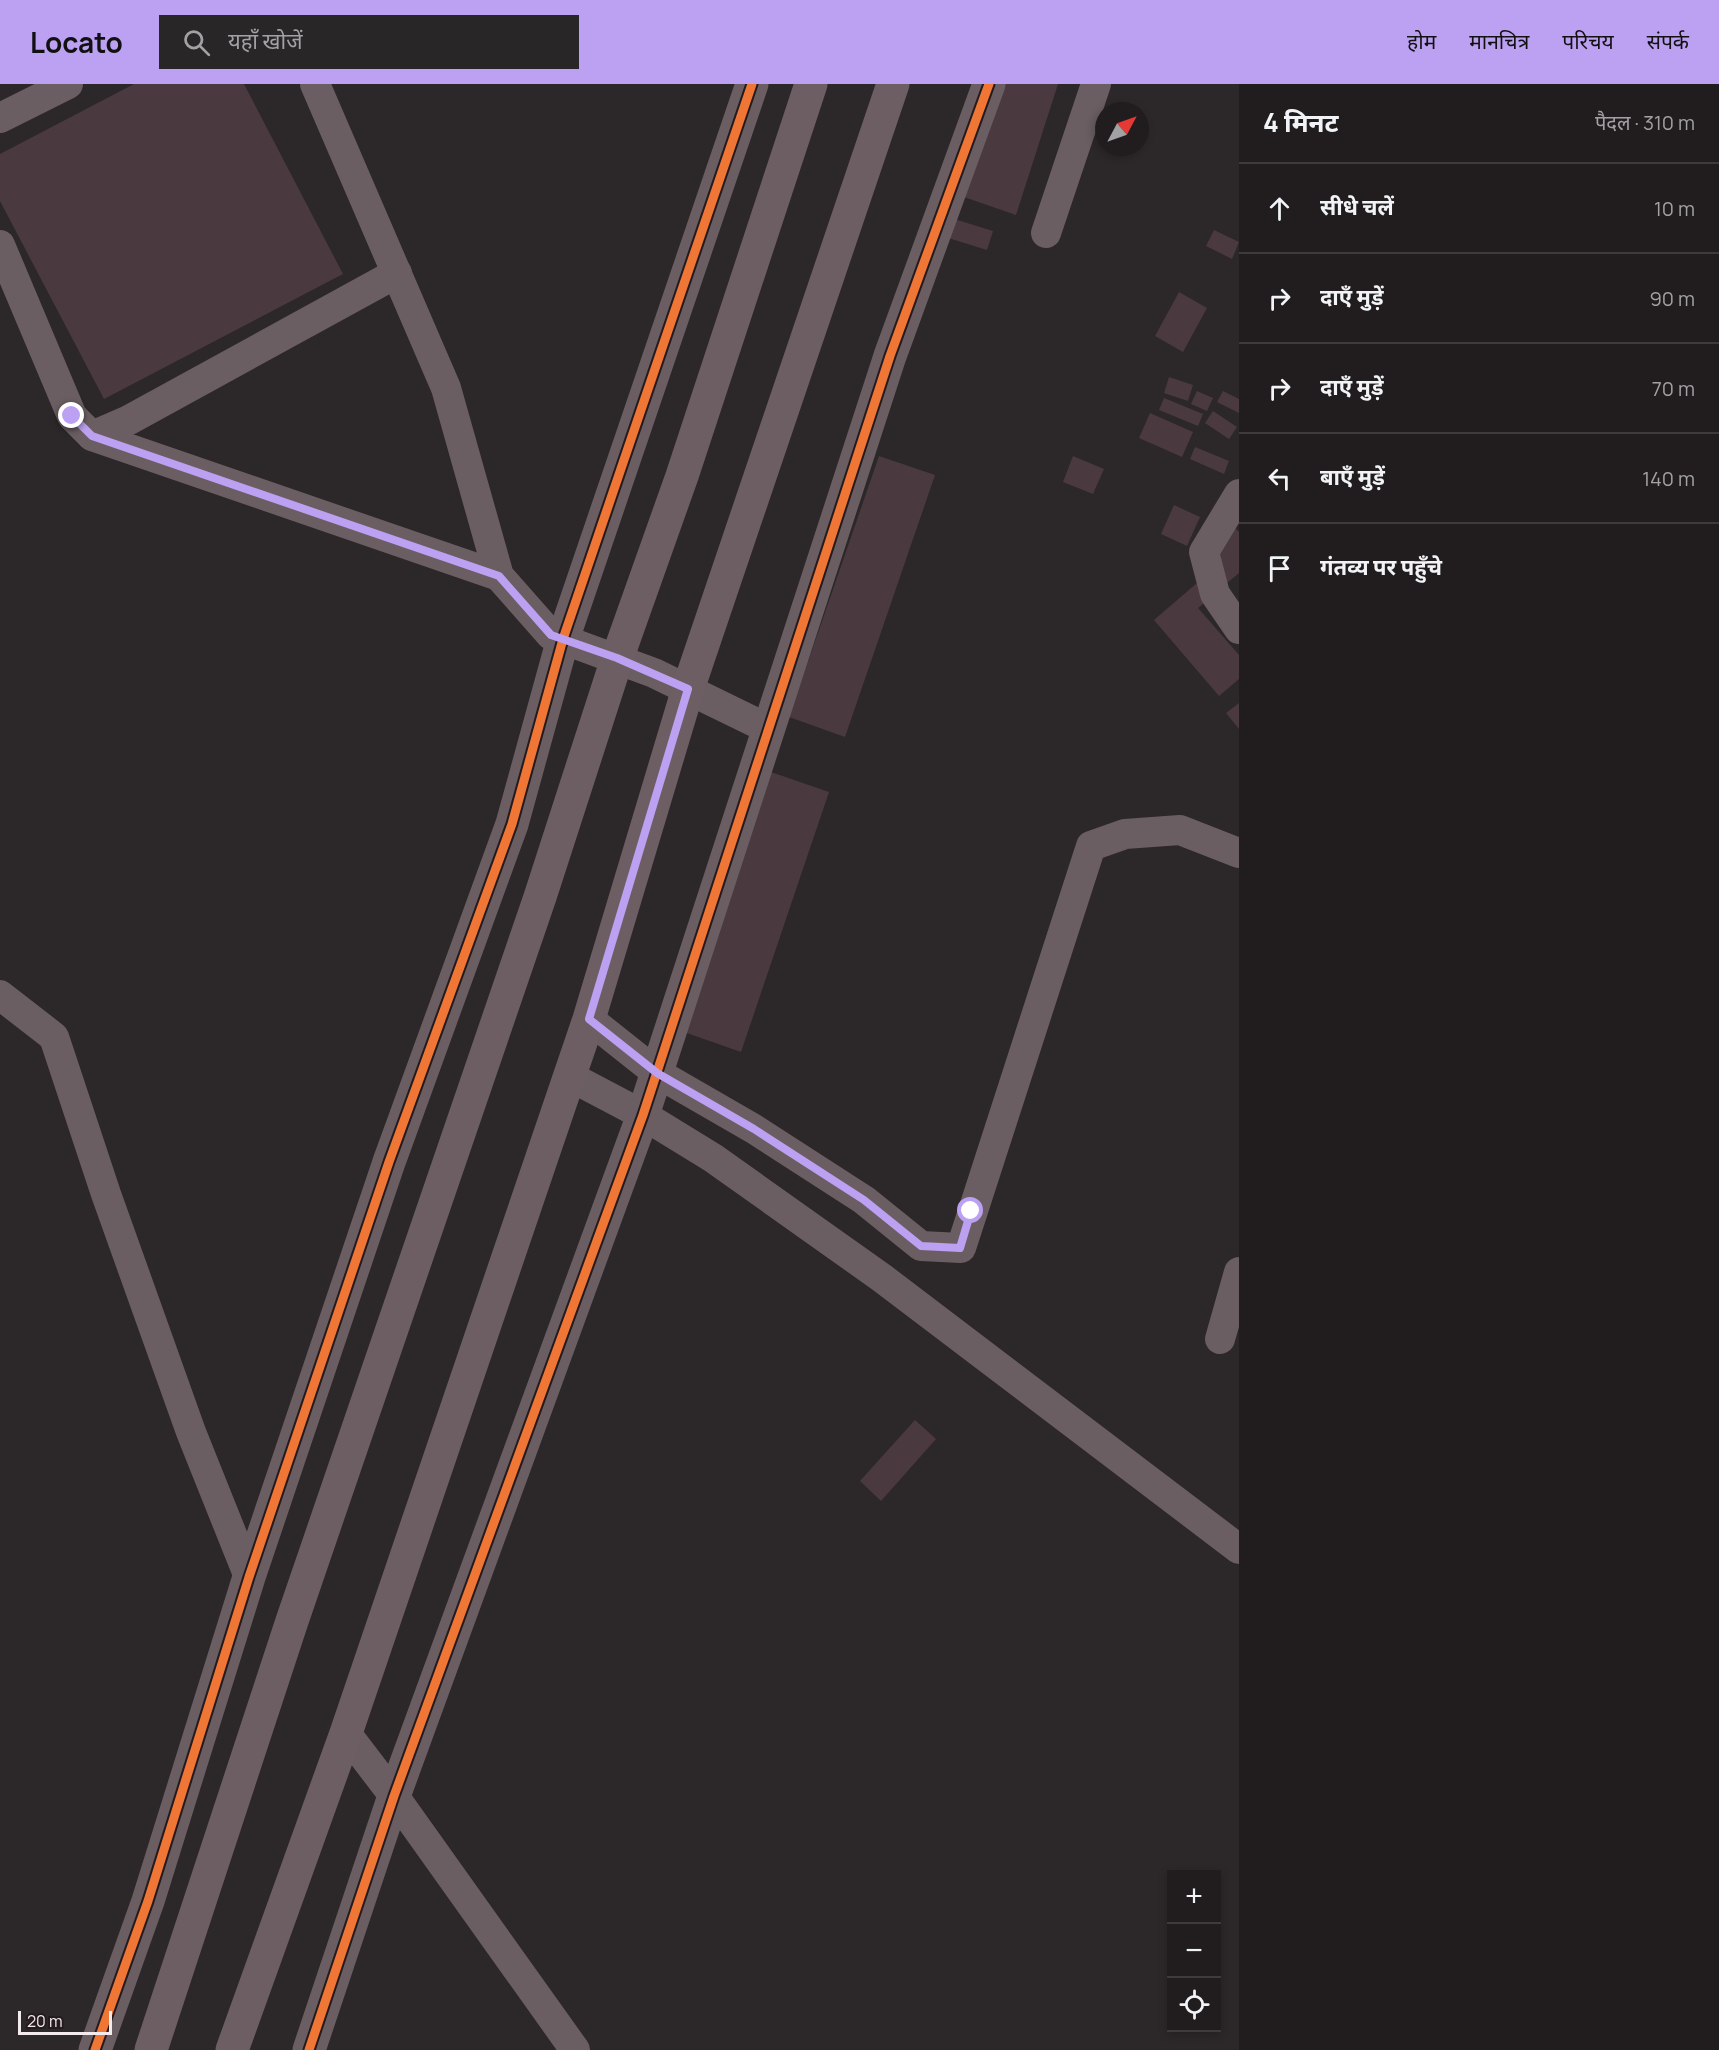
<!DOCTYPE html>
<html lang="hi">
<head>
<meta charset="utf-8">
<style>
  :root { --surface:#211d1f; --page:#292628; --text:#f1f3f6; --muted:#a2a2a4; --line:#3e3b3d; --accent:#bca0f2 }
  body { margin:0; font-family:Manrope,"Noto Sans Devanagari",sans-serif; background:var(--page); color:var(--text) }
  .controls { position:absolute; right:18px; bottom:18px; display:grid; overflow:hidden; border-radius:0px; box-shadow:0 3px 9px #0003 }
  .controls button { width:54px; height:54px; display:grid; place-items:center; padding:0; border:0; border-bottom:2px solid var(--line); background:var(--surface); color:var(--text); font:30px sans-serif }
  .compass { position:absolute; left:1095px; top:18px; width:54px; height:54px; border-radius:50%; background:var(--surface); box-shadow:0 3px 9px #0003; rotate:49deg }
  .scale { position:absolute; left:18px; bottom:15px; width:94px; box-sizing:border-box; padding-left:6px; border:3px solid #f2eaec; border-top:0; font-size:16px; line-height:21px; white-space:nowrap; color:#f2eaec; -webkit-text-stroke:4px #251b1e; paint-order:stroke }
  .stop { position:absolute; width:18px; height:18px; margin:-14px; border:4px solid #bca0f2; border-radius:50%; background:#fff }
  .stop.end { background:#bca0f2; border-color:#fff; box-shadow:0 2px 6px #0008 }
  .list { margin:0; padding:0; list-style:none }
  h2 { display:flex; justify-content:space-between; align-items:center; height:78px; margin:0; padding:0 24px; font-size:26px }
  h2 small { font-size:20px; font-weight:400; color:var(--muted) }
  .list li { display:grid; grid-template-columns:39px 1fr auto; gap:18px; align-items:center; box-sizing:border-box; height:90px; padding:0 24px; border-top:2px solid var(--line) }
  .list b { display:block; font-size:22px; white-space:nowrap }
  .list em { font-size:20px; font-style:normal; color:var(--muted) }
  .icon { flex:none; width:33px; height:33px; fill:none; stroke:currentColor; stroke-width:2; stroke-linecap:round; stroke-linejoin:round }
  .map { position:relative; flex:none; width:1239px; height:1966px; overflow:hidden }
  header { display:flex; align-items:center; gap:36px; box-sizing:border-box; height:84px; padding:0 30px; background:var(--accent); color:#111 }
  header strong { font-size:28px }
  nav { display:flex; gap:33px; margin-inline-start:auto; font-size:21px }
  .search { width:420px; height:54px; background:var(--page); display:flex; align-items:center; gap:15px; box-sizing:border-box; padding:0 21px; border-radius:0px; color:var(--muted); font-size:22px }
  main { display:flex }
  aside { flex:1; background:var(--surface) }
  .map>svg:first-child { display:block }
  .building { fill:#4a3a40 }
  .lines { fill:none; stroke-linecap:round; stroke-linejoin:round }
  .minor { stroke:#6a5e62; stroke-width:30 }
  .tertiary { stroke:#6a5e62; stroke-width:33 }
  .primary { stroke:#6c5e63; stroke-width:33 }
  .cycleway-casing { stroke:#251b1e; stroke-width:13 }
  .cycleway { stroke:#f07635; stroke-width:9 }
  .route { stroke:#bca0f2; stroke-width:8 }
</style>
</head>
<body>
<header>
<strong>Locato</strong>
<div class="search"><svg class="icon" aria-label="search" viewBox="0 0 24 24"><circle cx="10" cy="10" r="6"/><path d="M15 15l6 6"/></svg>यहाँ खोजें</div>
<nav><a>होम</a><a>मानचित्र</a><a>परिचय</a><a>संपर्क</a></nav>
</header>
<main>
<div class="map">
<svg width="1239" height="1966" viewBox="0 0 1239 1966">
  <rect width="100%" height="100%" fill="#2c2729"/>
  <g class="building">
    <path d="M134,0H244L343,190L104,315L0,117V70Z"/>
    <path d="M998,0H1058L1016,131L961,112Z"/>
    <path d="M951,134L993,147L987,166L945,153Z"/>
    <path d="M1214,146L1239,158L1232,175L1206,162Z"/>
    <path d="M1179,208L1207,224L1183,268L1155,252Z"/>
    <path d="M1169,293L1193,301L1188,317L1164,309Z"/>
    <path d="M1197,307L1213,314L1207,327L1191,320Z"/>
    <path d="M1223,307L1239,315V329L1217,318Z"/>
    <path d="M1164,314L1203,330L1198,342L1159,326Z"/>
    <path d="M1213,327L1237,343L1229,355L1205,339Z"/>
    <path d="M1150,329L1193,348L1182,373L1139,354Z"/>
    <path d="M1195,363L1229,377L1224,390L1190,375Z"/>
    <path d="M879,372L935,391L845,653L789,633Z"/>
    <path d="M1073,372L1104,385L1093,410L1063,398Z"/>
    <path d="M1174,421L1200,433L1187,462L1161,450Z"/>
    <path d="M1235,444L1239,448V489L1227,499L1210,480Z"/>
    <path d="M1197,499L1210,514L1198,524L1239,571V595L1219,612L1154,536Z"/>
    <path d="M1239,619V645L1226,629Z"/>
    <path d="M771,688L829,708L741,968L684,948Z"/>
    <path d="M915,1336L936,1355L881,1417L860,1397Z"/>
  </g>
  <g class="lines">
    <g class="minor">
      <path d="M315,0L446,304L499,492L551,551L654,589L769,645"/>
      <path d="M0,34L68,0"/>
      <path d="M1046,149L1096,0"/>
      <path d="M0,161L72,332L92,352L129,336L397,189"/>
      <path d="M92,352L499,492"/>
      <path d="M1239,410L1204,468L1215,510L1239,545"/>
      <path d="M0,911L54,953L106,1110L191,1348L249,1493"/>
      <path d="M589,935L657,989L754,1045L864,1116L921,1162L961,1164L1091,762L1125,750L1180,746L1239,769"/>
      <path d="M569,992L643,1031L713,1074L882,1194L1239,1465"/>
      <path d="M1220,1255L1239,1188"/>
      <path d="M346,1649L394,1712L575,1966"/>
    </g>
    <g class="tertiary">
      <path d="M95,1966L148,1817L249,1493L389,1078L512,740L563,555L752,0"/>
      <path d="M309,1966L394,1712L643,1031L890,272L989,0"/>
    </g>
    <g class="primary">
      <path d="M151,1966L292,1537L540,813L617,575L682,392L811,0"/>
      <path d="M232,1966L346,1649L589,935L688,605L893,0"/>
    </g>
    <g class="cycleway-casing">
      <g id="cycleway">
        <path d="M95,1966L148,1817L249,1493L389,1078L512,740L563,555L752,0"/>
        <path d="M309,1966L394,1712L643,1031L890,272L989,0"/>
      </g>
    </g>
    <use href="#cycleway" class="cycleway"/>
  </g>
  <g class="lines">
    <path class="route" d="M72,332L92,352L499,492L551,551L617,574L688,605L589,935L657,989L754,1045L864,1116L921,1162L960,1164L971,1127"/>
  </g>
</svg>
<div class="controls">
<button>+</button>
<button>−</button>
<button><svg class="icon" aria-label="locate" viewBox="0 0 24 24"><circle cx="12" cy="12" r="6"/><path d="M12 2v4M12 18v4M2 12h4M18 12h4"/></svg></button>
</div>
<svg class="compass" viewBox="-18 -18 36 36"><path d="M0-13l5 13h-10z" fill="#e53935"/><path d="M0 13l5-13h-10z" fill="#a2a2a4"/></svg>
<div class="scale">20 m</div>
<div class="stop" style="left:971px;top:1127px"></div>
<div class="stop end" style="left:72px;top:332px"></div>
</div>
<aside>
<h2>4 मिनट<small>पैदल · 310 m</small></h2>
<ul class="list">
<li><svg class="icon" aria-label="ahead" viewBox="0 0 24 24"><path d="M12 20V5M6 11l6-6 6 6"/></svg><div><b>सीधे चलें</b></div><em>10 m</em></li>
<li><svg class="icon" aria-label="right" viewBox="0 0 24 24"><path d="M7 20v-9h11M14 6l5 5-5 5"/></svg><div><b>दाएँ मुड़ें</b></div><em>90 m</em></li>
<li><svg class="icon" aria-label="right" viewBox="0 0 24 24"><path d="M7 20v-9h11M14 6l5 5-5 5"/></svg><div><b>दाएँ मुड़ें</b></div><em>70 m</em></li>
<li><svg class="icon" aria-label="left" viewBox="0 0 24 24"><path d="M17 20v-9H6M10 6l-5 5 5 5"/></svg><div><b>बाएँ मुड़ें</b></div><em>140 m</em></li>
<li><svg class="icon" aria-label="arrive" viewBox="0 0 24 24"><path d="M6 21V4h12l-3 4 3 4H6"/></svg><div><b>गंतव्य पर पहुँचे</b></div></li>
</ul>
</aside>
</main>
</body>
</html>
